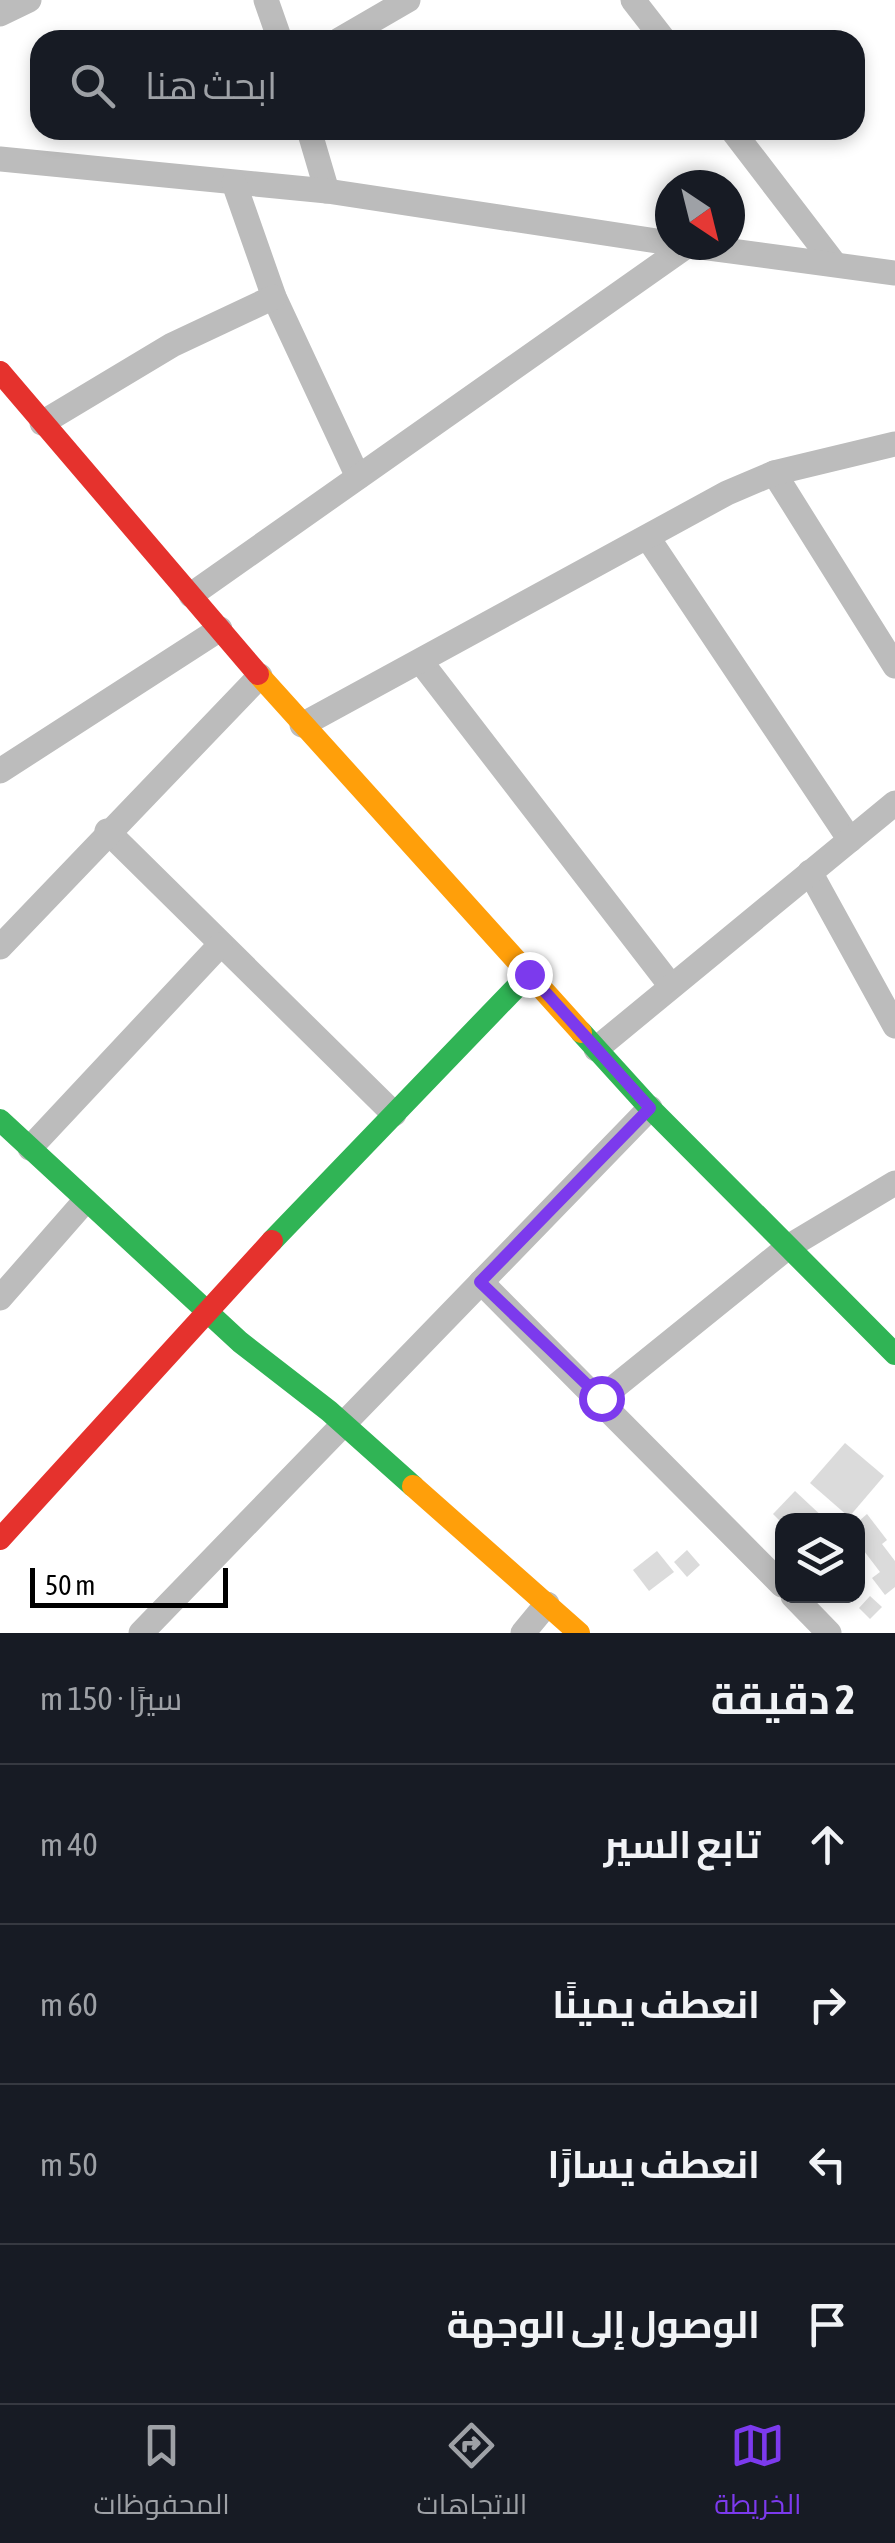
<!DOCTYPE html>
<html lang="ar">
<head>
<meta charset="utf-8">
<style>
  :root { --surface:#171b24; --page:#242831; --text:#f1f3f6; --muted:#9ea1a6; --line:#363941; --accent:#7c3aed }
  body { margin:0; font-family:"Asap Condensed",Cairo,sans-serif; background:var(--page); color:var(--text); direction:rtl }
  .controls { position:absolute; right:30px; bottom:30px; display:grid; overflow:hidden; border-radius:20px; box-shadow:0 5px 15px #0003 }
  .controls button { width:90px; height:90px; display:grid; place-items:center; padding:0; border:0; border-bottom:2px solid var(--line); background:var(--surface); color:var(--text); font:50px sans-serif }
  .compass { position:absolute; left:655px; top:170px; width:90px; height:90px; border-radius:50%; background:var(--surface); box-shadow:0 5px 15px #0003; rotate:145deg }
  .scale { position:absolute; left:30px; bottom:25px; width:198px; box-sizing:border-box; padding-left:10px; border:5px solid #000; border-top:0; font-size:28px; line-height:35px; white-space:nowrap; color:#000; -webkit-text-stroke:8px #fff; paint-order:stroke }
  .stop { position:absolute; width:30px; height:30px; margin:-22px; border:8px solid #7c3aed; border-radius:50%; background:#fff }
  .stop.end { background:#7c3aed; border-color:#fff; box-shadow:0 2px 10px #0008 }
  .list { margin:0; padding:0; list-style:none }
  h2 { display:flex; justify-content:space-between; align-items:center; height:130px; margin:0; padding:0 40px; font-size:42px }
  h2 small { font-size:32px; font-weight:400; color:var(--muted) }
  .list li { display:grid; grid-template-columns:65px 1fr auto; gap:30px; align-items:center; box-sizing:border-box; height:160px; padding:0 40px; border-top:2px solid var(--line) }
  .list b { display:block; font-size:38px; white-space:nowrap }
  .list em { font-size:32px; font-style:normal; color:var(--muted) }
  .icon { flex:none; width:55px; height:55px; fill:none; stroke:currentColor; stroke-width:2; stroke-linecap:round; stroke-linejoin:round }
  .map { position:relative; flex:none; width:895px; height:1633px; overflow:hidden; direction:ltr }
  .search { position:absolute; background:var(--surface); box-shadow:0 5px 15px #0003; left:30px; right:30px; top:30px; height:110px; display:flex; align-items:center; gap:25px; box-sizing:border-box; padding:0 35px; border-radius:30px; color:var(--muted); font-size:38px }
  .sheet { height:770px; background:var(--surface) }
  nav { display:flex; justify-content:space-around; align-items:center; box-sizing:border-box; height:140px; border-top:2px solid var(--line); background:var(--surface); font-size:28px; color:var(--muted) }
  nav a { display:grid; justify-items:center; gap:5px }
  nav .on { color:var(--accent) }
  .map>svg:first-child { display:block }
  .building { fill:#dbdbdb }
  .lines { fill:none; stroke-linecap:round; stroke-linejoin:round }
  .street { stroke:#bcbcbc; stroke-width:25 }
  .fast { stroke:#30b455; stroke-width:22 }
  .slow { stroke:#ff9f0a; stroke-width:22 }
  .jam { stroke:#e5322d; stroke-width:22 }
  .route { stroke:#7c3aed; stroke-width:12 }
</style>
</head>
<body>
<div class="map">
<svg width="895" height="1633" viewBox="0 0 895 1633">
  <rect width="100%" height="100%" fill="#fff"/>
  <g class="building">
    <path d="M845,1443L884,1476L849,1517L810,1483Z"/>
    <path d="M795,1491L826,1520L782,1523L773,1514Z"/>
    <path d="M867,1514L887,1540L882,1544L895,1561V1587L885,1595L872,1578L880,1572L858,1543V1522Z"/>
    <path d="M687,1550L700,1565L687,1577L674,1562Z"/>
    <path d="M657,1551L674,1572L649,1591L633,1570Z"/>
    <path d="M870,1596L882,1607L870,1619L859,1608Z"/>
  </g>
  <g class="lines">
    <g class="street">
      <path d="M266,0L280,40"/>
      <path d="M633,0L664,40"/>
      <path d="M0,14L29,0"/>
      <path d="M339,40L408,0"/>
      <path d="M309,130L327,191"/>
      <path d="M732,130L834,263"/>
      <path d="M0,159L327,191L670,243"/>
      <path d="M234,183L274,297L358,477"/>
      <path d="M686,245L895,273"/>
      <path d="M42,423L172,345L274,297"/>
      <path d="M774,473L895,666"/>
      <path d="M648,538L850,840"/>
      <path d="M191,595L688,245"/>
      <path d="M421,662L671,986"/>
      <path d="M302,725L727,493L774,473L895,444"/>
      <path d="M0,771L220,629"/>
      <path d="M107,831L394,1114"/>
      <path d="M810,872L895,1026"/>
      <path d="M0,947L260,676"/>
      <path d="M596,1049L895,803"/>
      <path d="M30,1148L220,945"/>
      <path d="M481,1282L782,1585"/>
      <path d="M0,1298L85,1201"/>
      <path d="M601,1398L788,1247L895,1183"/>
      <path d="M793,1596L829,1633"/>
      <path d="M141,1633L650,1108"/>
      <path d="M523,1633L547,1604"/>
    </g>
    <g class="fast">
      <path d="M581,1032L650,1108L895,1354"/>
      <path d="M0,1120L240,1342L329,1411L413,1486"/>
      <path d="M272,1241L529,974"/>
    </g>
    <g class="slow">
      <path d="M258,674L581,1032"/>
      <path d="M413,1486L579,1633"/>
    </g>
    <g class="jam">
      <path d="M0,372L258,674"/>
      <path d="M0,1539L272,1241"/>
    </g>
  </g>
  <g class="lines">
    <path class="route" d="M529,974L650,1108L480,1282L601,1398"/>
  </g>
</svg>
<div class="controls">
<button><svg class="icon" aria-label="layers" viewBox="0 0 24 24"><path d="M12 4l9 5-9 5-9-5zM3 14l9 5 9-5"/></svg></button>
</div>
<svg class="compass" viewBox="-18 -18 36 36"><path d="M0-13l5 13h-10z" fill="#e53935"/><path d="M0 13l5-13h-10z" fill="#9ea1a6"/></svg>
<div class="scale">50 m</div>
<div class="stop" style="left:601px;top:1398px"></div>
<div class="stop end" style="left:529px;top:974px"></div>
<div class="search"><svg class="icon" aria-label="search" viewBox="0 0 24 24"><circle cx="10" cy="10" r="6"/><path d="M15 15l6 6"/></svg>ابحث هنا</div>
</div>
<section class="sheet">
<h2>2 دقيقة<small>سيرًا · 150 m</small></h2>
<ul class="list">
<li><svg class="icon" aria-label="ahead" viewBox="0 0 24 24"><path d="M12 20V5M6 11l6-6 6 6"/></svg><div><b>تابع السير</b></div><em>40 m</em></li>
<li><svg class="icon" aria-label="right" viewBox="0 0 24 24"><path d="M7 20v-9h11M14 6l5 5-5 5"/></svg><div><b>انعطف يمينًا</b></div><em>60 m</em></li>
<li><svg class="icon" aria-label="left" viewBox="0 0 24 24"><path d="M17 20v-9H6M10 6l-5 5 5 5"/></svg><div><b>انعطف يسارًا</b></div><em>50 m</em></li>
<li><svg class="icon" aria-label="arrive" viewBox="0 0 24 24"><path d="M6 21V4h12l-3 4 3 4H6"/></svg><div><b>الوصول إلى الوجهة</b></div></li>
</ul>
</section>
<nav>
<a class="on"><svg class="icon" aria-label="map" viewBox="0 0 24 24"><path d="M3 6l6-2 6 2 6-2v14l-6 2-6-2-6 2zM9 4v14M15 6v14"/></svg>الخريطة</a>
<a><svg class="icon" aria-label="directions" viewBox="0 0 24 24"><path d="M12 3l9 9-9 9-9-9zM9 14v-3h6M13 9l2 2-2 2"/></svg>الاتجاهات</a>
<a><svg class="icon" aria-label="saved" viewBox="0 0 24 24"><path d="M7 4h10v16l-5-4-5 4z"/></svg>المحفوظات</a>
</nav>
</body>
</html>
